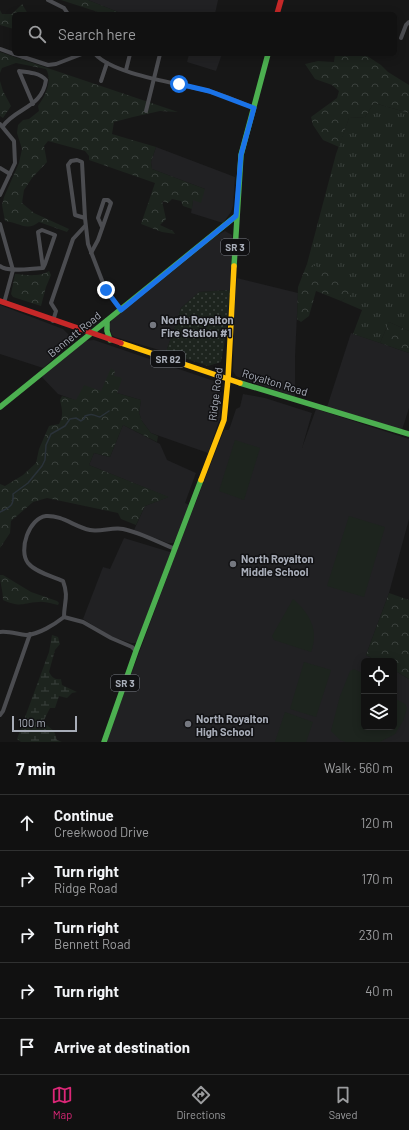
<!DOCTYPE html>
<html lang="en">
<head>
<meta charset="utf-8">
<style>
  :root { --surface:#111; --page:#1e1f1f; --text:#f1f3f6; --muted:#9c9d9f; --line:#303131; --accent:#db2777 }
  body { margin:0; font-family:Barlow,sans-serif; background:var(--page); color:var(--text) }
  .controls { position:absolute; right:12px; bottom:12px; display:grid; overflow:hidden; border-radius:6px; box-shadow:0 2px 10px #0003 }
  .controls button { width:36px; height:36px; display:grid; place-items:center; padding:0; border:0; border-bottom:1px solid var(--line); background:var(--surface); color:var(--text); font:20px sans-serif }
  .scale { position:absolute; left:12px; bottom:10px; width:65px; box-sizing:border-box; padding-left:4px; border:2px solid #a8adb8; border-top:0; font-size:11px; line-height:14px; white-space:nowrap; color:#a8adb8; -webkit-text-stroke:3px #111113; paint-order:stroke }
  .stop { position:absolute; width:12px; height:12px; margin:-9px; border:3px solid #1a73e8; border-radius:50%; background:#fff }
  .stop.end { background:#1a73e8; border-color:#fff; box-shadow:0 1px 4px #0008 }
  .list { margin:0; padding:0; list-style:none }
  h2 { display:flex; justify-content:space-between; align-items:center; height:52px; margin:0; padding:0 16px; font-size:17px }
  h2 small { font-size:13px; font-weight:400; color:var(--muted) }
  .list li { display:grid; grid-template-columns:26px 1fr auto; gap:12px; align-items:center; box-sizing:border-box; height:56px; padding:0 16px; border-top:1px solid var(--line) }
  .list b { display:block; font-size:15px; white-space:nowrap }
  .list p { margin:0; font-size:13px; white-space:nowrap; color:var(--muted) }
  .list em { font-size:13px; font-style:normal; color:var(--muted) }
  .icon { flex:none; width:22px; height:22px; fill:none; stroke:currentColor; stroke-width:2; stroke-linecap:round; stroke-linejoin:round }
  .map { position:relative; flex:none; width:409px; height:742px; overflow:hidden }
  .search { position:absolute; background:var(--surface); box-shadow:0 2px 10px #0003; left:12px; right:12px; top:12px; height:44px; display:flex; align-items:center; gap:10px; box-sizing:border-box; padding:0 14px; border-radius:6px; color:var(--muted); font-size:15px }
  .sheet { height:332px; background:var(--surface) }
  nav { display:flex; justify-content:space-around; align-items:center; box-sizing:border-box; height:56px; border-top:1px solid var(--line); background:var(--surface); font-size:11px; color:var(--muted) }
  nav a { display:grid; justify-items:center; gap:2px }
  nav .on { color:var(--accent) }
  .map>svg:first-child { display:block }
  .built { fill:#212123 }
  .grass { fill:url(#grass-tufts) }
  .forest { fill:url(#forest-crowns) }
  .wetland { fill:url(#wetland-marsh) }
  .park { fill:url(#park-dots) }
  .garden { fill:#1d241e }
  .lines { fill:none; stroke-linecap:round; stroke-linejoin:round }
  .stream { stroke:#2a3239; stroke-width:1.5 }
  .street { stroke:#4b4c50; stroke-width:4 }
  .fast { stroke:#4caf50; stroke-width:5.5 }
  .slow { stroke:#ffc107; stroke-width:5.5 }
  .jam { stroke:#c62828; stroke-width:5.5 }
  .route { stroke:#1a73e8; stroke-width:5 }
  .poi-dot { fill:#757880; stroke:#111113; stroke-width:1.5 }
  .labels { text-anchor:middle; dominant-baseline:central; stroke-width:3; stroke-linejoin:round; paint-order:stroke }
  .shield { fill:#111113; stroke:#7b7e86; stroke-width:1 }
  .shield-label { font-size:10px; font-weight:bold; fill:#a8adb8 }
  .poi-label { font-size:11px; font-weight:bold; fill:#a8adb8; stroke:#111113; text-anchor:start }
  .street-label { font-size:11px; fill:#a8adb8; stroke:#111113 }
</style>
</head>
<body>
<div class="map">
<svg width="409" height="742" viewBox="0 0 409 742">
  <defs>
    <pattern id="grass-tufts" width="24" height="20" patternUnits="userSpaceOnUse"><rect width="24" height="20" fill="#1d241e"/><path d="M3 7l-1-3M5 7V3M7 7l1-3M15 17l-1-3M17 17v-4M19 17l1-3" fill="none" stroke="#3b413d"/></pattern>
    <pattern id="forest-crowns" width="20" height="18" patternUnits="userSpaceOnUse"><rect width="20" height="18" fill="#1d241e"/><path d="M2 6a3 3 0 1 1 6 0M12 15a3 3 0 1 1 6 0" fill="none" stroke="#3b413d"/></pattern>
    <pattern id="wetland-marsh" width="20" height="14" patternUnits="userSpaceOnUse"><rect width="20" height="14" fill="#1d241e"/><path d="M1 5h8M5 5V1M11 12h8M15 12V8" fill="none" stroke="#3b413d"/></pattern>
    <pattern id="park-dots" width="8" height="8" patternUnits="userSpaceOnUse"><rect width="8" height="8" fill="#1d241e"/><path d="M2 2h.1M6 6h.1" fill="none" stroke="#3b413d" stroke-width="1.8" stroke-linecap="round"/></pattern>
  </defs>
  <rect width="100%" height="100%" fill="#171717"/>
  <g class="built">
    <path d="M88,0H218L215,14H123Z"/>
    <path d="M189,54H222L216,71L187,62Z"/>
    <path d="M156,147L235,177L233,206L231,212L223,223L191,213L193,200L205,189L152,169L151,162Z"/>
    <path d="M225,231L232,235L230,290L199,292L181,308L166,352L115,337L112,335L109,325L113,318L214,237Z"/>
    <path d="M237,278L298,293L295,357V397L243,379L236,376L233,371L234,313Z"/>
    <path d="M0,305L63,329L74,340L43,368L0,354Z"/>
    <path d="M351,333L409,353V408L402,430L327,407Z"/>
    <path d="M94,340L214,381L220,386L221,396L220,418L208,453L151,433L142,421L139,413L141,400L117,393L97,408L58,394L41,376L83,341Z"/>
    <path d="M243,394L265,398L312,413L302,448L316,409L409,439V519L389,593L366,655L377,661H364V727H394V670L409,679V742H106L178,548L224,430H229L236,409L240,407Z"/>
    <path d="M123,425L160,444L167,460L196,473L185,503L189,505L177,537L173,543H168L134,530L145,506L168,497L89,465L94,453L110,457Z"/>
    <path d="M124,538L170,552V554L137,642L135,643H131L112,637L83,619L103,567L110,569Z"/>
  </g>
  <path class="grass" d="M374,103L409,113V331L389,322L380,343L353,334L362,310L341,301L351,294L307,264L336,154L349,118L365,117Z"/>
  <g class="forest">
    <path d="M61,0H88L123,14H104Z"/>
    <path d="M22,4L28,14H14V29L0,25V10L2,14H12Z"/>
    <path d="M0,52L178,112L160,111L133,117L114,122L112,134L156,147L151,162L152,169L205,189L201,203L193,200L192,209L183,206L181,201L172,199L168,203L162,201L166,219L160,225L173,231L175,234L162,232L141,224L155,183L89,160V156L85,151L48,141L44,146L47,162L32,178L24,190L22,203L34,213L69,229L67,232L39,222C27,232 18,222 5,221L2,205L4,197L19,163L22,149L17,133L18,125L23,120L29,119L39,111L38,106C45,96 53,81 46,69L16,63L2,68L0,73Z"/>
    <path d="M335,54H364L381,65L388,72L409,85V113L374,103L365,117L349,118L339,147L323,140L313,125L311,117L337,98L339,91L332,85L315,79L305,64L318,61L334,62Z"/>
    <path d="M0,81L3,91L11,106L3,118L0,116Z"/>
    <path d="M307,264L323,268L341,278L352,294L341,301L316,291L309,316L301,322L297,319L298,287Z"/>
    <path d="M49,271L51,275L46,287L41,306L13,297L11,294L15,274C26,275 40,277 49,271Z"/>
    <path d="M389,322L409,331V353L380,343Z"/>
    <path d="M111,368L115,371L114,376L120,377L122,379L117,393L141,400L139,413L142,421L151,433L158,436L157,442L123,425L110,457L94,453L89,465L169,497L145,506L136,525L121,519L118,513L47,498L33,502L11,521L10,533L0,548V484L5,486L23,475L36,463L39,449L49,426L59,424C64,415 62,410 60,400L62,396L76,400L84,385L101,391Z"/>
    <path d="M0,575H3L31,592L57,601L59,603L58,605C52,604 45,601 39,602C21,603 22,608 3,600C3,590 0,584 0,575Z"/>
    <path d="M389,593L409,600V679L394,670V661H377L366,655Z"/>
  </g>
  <path class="wetland" d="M52,635L58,637L60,644L55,650L49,672C52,677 54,680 61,679L62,685L77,692L72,693L67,698L59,696L55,708H50L43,722L54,731L57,740L62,742H21L17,739L49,652Z"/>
  <path class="park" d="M230,290L226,333L221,362L208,366L166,352L181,308L199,292Z"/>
  <g class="garden">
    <path d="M235,440L260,448L244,500L219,491Z"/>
    <path d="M349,516L385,527L364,597L327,586Z"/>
    <path d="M293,599C310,614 319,630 311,652L274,640L272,636Z"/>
    <path d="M304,662L331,670L316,717L290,709Z"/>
    <path d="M354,669L364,674V727H394V698L405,704L407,708L403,721L395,734L380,742H346L340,740L331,731L340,696L350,671Z"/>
    <path d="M285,712L313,722L306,742H275Z"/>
  </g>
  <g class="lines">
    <path class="stream" d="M0,512C10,507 14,506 13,494L28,483L42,466L45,460L46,445L51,434L65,426L70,419L76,418L81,421L84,419L85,416C93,413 92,415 100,417L109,411"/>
    <g class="street">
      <path d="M48,0L64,8L68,14"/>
      <path d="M401,38L406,25L409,22"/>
      <path d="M0,49L14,54"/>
      <path d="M14,54L48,65L56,64L82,54"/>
      <path d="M95,54C114,75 179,83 208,91C223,95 239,102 254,108"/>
      <path d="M126,70L130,54"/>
      <path d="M101,81L107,63"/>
      <path d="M146,111L160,54"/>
      <path d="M0,124L14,141L15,163L0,195"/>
      <path d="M3,126C17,107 42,108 46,80C40,73 28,72 19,71L33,104"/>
      <path d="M0,168L10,174"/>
      <path d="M85,218L75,215L68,165L71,161L77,160L82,162L85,218L88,244L103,283L106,290L121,310"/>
      <path d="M0,224L13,270L4,303"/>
      <path d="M91,253L98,240L111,203L108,200H104L98,218L102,227"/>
      <path d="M0,266C7,273 33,268 43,268L45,264L55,235L42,230L38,232L43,268"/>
      <path d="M53,321L56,311L51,303L73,239L85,226"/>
      <path d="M64,617C64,602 69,597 63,581C52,576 35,572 28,563C18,550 29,518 46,516C62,515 75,527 90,530C100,532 113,527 123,529C139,532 160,543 175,549"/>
      <path d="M0,632C9,631 17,634 26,635C38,635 55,624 64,617L83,622L111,638L132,647L136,651"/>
      <path d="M0,715L3,711L30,634"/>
    </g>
    <g class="fast">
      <path d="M234,266L241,155L268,54"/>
      <path d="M107,321V331L110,340"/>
      <path d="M240,383L409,434"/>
      <path d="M0,407L236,216"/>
      <path d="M104,742L136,651L201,480"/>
    </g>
    <g class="slow">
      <path d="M121,343L240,383"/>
      <path d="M201,480L224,420L228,379L234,266"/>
    </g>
    <g class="jam">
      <path d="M277,14L281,0"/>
      <path d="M0,301L121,343"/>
    </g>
  </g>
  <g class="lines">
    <path class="route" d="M106,290L121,310L236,216L241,155L254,108L209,91L179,84"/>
  </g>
  <g class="poi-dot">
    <circle cx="153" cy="325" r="4"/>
    <circle cx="233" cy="564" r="4"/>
    <circle cx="188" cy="724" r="4"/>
  </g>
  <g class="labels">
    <g class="shield">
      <rect x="221" y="239" width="28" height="16" rx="3"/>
      <rect x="151" y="351" width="34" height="16" rx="3"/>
      <rect x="111" y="675" width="28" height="16" rx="3"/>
    </g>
    <g class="shield-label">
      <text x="235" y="247">SR 3</text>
      <text x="168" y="359">SR 82</text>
      <text x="125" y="683">SR 3</text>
    </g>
    <g class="poi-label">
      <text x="161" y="319">North Royalton<tspan x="161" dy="13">Fire Station #1</tspan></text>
      <text x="241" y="558">North Royalton<tspan x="241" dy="13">Middle School</tspan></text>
      <text x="196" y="718">North Royalton<tspan x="196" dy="13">High School</tspan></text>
    </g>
    <g class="street-label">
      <text transform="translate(74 334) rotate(-39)">Bennett Road</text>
      <text transform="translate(275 382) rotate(17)">Royalton Road</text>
      <text transform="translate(215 394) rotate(-83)">Ridge Road</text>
    </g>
  </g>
</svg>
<div class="controls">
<button><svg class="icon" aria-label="locate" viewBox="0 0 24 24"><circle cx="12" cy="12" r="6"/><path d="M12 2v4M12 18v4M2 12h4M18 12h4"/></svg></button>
<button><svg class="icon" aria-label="layers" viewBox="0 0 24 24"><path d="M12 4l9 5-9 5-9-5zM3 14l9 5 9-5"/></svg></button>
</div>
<div class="scale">100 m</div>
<div class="stop" style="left:179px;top:84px"></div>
<div class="stop end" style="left:106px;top:290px"></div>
<div class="search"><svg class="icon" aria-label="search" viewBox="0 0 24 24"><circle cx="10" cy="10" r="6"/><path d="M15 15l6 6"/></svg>Search here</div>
</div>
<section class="sheet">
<h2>7 min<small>Walk · 560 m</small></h2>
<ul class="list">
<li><svg class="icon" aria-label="ahead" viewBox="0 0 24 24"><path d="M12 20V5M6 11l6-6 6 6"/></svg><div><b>Continue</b><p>Creekwood Drive</p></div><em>120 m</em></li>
<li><svg class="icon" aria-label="right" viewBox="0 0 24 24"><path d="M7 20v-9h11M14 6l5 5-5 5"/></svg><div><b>Turn right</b><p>Ridge Road</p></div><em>170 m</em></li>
<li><svg class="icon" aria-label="right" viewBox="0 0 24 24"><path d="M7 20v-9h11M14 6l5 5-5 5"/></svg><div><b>Turn right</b><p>Bennett Road</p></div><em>230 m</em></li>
<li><svg class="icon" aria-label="right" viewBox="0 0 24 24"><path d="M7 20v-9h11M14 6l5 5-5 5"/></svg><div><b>Turn right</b></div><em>40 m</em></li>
<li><svg class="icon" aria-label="arrive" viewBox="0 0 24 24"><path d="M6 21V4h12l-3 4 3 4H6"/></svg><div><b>Arrive at destination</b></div></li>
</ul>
</section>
<nav>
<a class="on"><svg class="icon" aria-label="map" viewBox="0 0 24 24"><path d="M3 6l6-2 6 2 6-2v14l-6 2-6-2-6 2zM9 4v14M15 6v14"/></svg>Map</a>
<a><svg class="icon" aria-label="directions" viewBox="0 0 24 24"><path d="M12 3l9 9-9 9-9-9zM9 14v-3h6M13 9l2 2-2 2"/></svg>Directions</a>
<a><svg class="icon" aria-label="saved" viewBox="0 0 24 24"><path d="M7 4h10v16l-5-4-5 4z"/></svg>Saved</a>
</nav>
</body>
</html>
